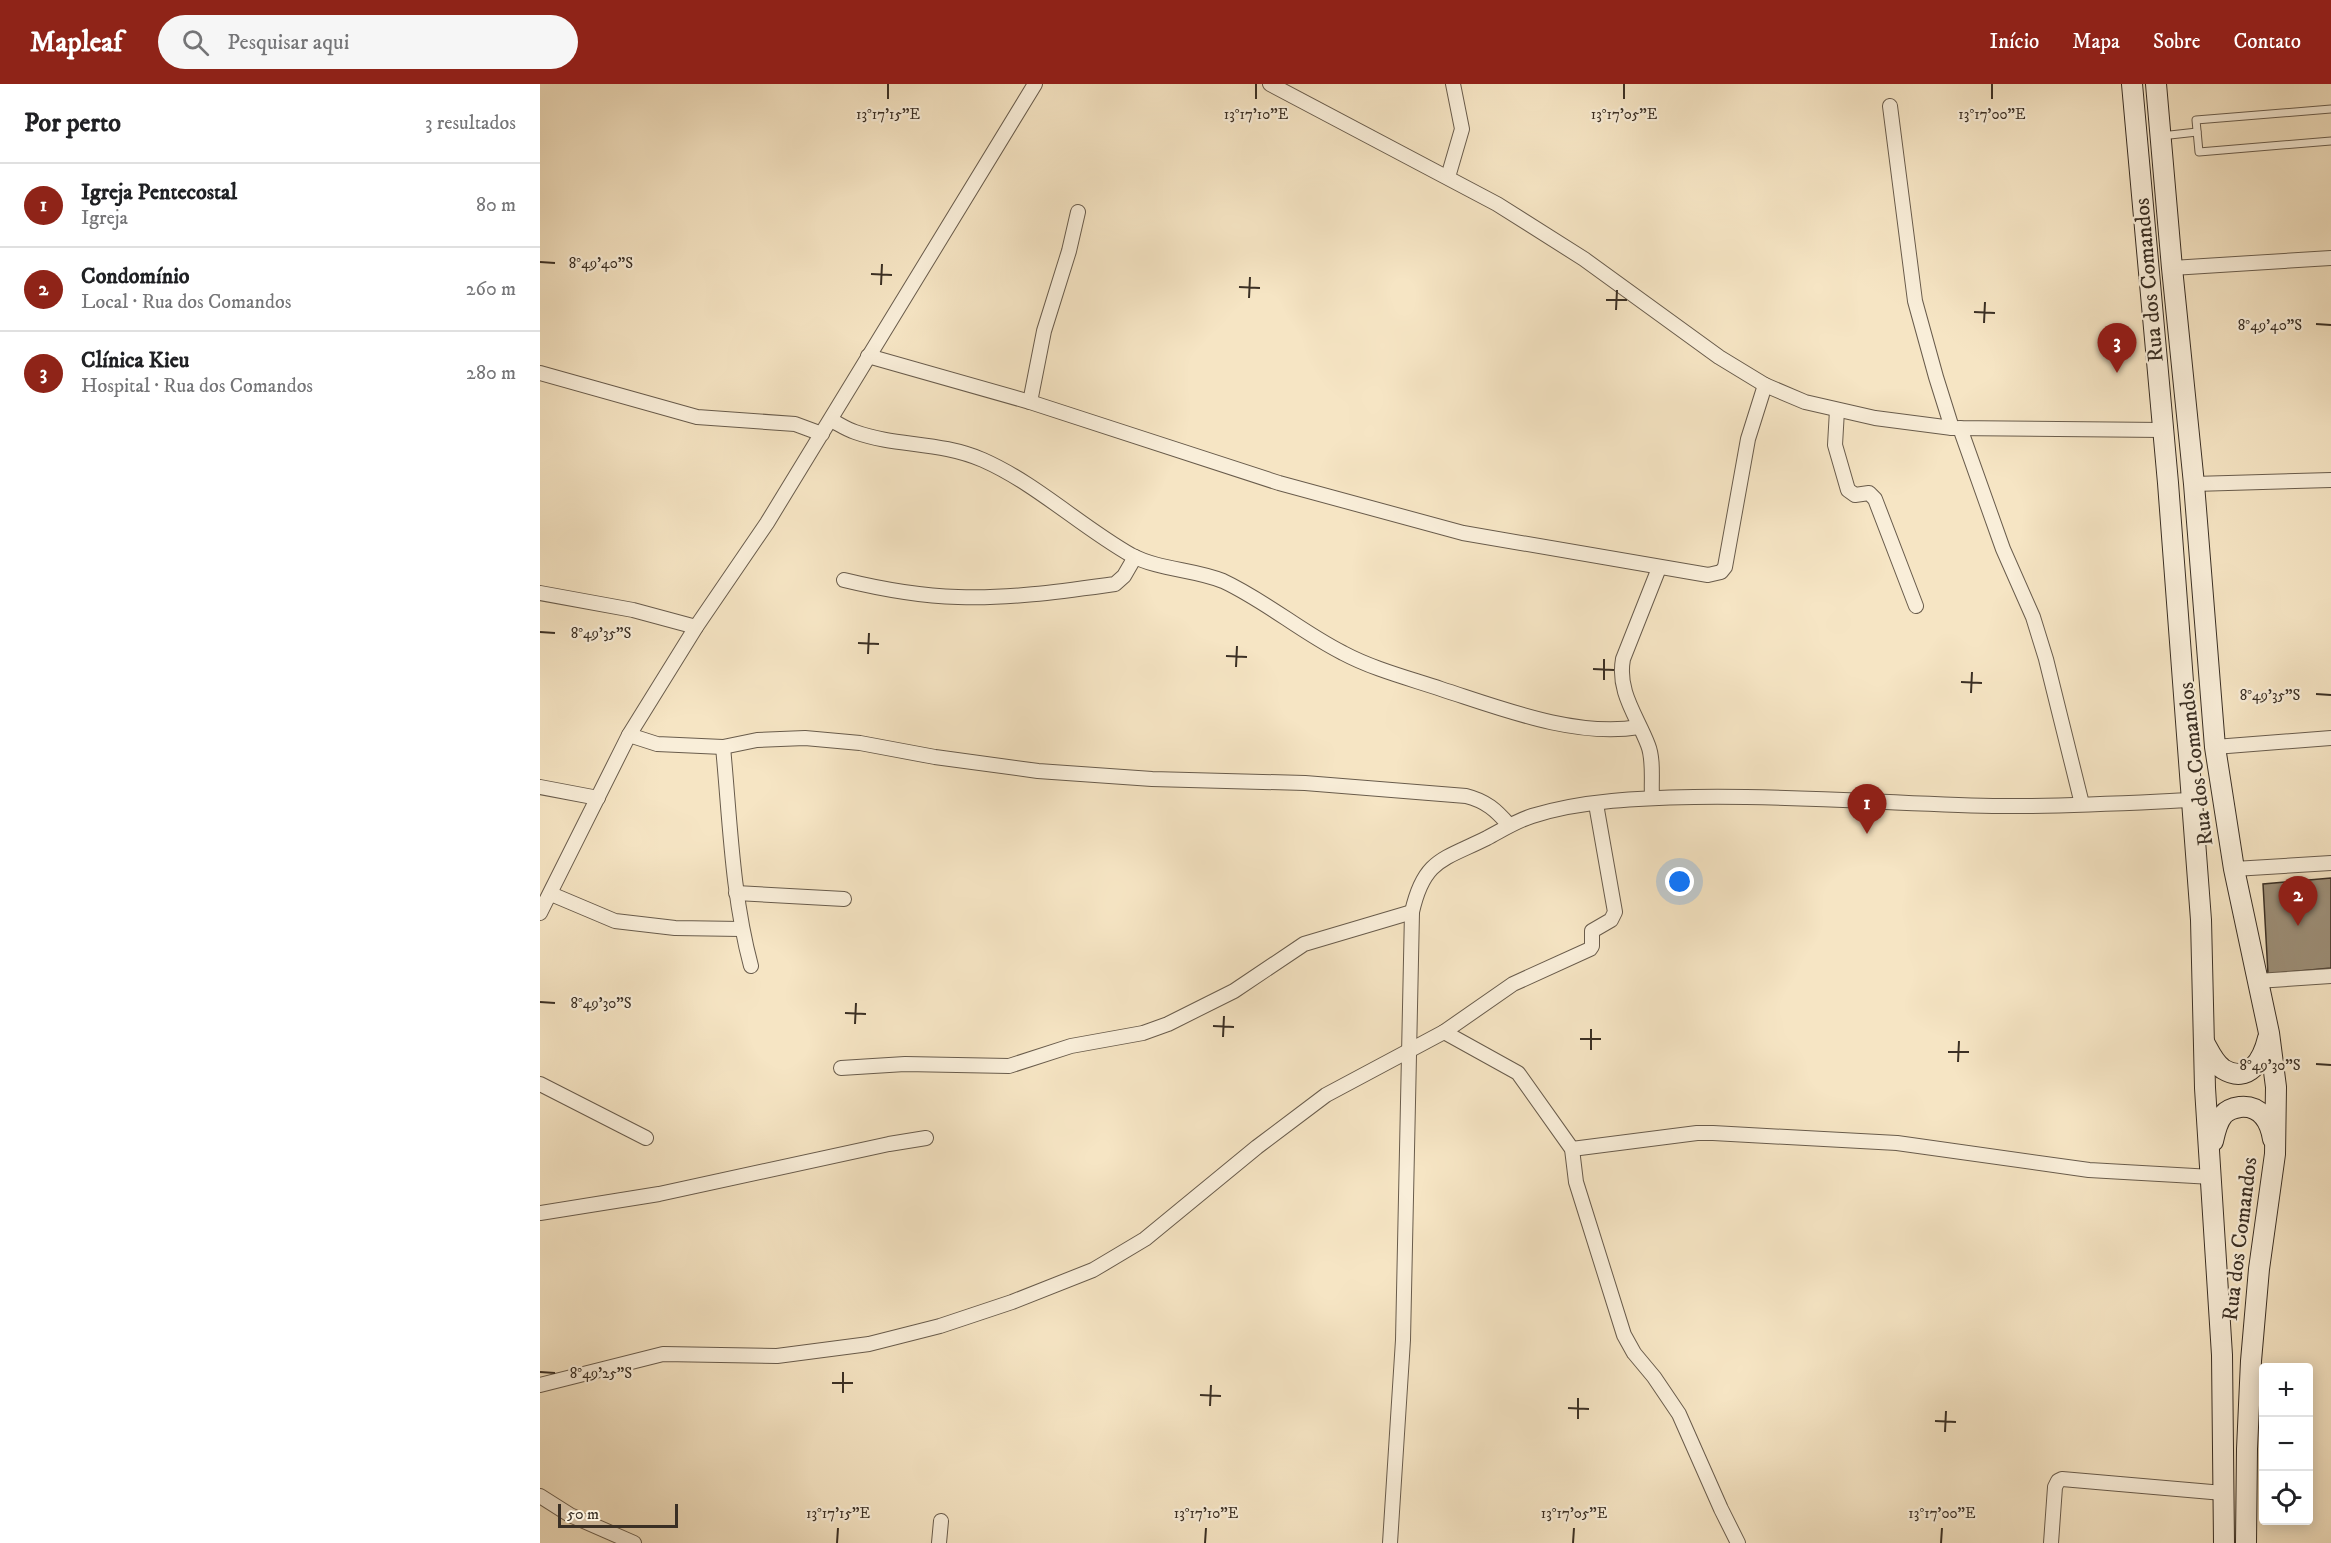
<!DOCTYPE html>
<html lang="pt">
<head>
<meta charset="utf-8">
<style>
  :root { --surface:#fff; --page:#f6f6f6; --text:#202124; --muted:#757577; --line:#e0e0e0; --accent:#8f2418 }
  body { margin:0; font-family:"IM FELL DW Pica",serif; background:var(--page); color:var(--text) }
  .controls { position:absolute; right:18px; bottom:18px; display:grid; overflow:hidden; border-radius:6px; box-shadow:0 3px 15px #0003 }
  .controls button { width:54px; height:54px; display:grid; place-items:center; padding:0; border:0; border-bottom:2px solid var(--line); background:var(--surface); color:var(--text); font:30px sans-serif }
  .scale { position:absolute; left:18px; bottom:15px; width:120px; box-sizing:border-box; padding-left:6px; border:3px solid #3a2f24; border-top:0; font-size:16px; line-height:21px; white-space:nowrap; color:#3a2f24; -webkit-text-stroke:4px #f9eed9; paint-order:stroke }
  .you { position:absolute; left:1140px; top:798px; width:21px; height:21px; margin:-15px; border:4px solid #fff; border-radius:50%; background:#1a73e8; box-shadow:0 0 0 9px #1a73e833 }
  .badge { display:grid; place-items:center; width:39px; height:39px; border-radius:50%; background:var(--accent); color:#fff; font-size:20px; font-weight:700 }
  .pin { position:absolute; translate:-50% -50px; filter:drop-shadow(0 2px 3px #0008) }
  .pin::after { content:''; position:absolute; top:32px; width:21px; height:18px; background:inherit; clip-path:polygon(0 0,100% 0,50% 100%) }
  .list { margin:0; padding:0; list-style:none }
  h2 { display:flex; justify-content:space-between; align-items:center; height:78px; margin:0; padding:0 24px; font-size:26px }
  h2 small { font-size:20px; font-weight:400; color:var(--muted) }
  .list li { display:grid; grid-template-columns:39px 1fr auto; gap:18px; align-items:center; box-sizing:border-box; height:84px; padding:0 24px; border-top:2px solid var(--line) }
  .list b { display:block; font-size:22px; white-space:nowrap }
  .list p { margin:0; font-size:20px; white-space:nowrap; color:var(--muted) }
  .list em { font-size:20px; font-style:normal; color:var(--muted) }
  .icon { flex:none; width:33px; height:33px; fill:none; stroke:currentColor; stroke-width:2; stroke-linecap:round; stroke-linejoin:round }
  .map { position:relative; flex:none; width:1791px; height:1459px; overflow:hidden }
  header { display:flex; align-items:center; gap:36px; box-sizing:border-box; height:84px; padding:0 30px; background:var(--accent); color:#fff }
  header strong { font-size:28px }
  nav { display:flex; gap:33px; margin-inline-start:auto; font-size:21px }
  .search { width:420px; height:54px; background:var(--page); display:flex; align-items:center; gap:15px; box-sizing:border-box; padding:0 21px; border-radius:33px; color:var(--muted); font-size:22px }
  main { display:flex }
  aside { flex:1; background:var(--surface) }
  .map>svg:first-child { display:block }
  .building { fill:#9c8e77; stroke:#3a2f24; stroke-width:1.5 }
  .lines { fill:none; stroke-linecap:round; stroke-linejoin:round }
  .service-casing { stroke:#695c4c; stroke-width:9 }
  .minor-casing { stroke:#695c4c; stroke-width:16 }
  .secondary-casing { stroke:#3a2f24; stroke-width:22 }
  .service { stroke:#f9eed9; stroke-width:7 }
  .minor { stroke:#f9eed9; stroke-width:14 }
  .secondary { stroke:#f9eed9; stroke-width:20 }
  .ticks { fill:none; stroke:#3a2f24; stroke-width:2 }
  .labels { text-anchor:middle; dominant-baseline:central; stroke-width:4.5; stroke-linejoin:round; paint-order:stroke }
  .street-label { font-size:22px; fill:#3a2f24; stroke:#f9eed9 }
  .ticks-label { font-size:15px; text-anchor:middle; fill:#3a2f24; stroke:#f9eed9; stroke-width:4.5; stroke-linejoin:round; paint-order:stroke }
</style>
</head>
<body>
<header>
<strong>Mapleaf</strong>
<div class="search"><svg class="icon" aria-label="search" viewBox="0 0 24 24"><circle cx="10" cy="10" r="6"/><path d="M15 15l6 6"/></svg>Pesquisar aqui</div>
<nav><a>Início</a><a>Mapa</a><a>Sobre</a><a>Contato</a></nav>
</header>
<main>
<aside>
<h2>Por perto<small>3 resultados</small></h2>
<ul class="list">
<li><span class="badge">1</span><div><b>Igreja Pentecostal</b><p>Igreja</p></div><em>80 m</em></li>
<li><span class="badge">2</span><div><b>Condomínio</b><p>Local · Rua dos Comandos</p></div><em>260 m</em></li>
<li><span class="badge">3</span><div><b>Clínica Kieu</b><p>Hospital · Rua dos Comandos</p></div><em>280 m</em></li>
</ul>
</aside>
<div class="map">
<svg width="1791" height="1459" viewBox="0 0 1791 1459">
  <rect width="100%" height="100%" fill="#f6e5c4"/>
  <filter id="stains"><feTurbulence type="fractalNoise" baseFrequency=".00333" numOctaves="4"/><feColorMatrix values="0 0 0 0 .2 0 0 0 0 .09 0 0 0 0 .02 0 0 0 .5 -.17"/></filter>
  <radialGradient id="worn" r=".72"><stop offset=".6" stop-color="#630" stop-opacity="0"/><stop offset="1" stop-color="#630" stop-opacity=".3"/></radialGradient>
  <path class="building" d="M1791,794V884L1728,890L1723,800Z"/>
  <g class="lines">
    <g class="service-casing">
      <g id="service">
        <path d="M1791,25L1656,36L1659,68L1791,57"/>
        <path d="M1621,52L1657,48"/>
      </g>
    </g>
    <g class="minor-casing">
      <g id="minor">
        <path d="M730,0L957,120L1044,175L1179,273L1225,301L1265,318L1335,334L1412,344L1623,346"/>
        <path d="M1350,22L1375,217L1396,293L1412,344"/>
        <path d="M908,93L922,45L913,0"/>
        <path d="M1632,184L1791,174"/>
        <path d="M328,272L490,318L739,399L923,449L1168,491L1181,488L1185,483L1208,355L1225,301"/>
        <path d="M0,289L157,333L255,340L282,350"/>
        <path d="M490,318L504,247L529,167L538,128"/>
        <path d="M1297,326L1295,361L1308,406L1315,411L1329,409L1335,415L1376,522"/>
        <path d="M291,336C299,340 306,345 315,348C357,363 399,357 443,376C497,400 540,442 591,471C619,486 654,485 683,497C726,517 761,548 803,569C833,585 868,594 901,605C960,624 1036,654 1099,643"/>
        <path d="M1420,344L1463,465L1493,533L1506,575L1542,720"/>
        <path d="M1654,400L1791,396"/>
        <path d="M304,496C341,505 380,512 418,513C470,515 524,507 575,500L584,492L595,473"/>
        <path d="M0,509L93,526L156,543"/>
        <path d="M89,651L117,660L183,663L217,656L265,654L320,659L395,673L498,687L612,695L765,699L926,712C946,717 956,726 969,741"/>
        <path d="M183,663C190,736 192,811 211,882"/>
        <path d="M1675,663L1791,654"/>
        <path d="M0,703L58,714"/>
        <path d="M1112,713C1111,697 1114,676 1108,661C1097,632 1077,608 1083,575L1119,484"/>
        <path d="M1694,785L1791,779"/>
        <path d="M196,809L304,815"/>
        <path d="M11,810L75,837L135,844L201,845"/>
        <path d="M0,829L89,651L156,543L227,439L495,0"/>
        <path d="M1717,897L1791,892"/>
        <path d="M904,948L978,989L1032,1065L1036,1098L1084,1251L1094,1269L1114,1293L1139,1330L1181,1425L1198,1459"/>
        <path d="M301,984L365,980L469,982L531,962L603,949L628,940L694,907L764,860L872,828"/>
        <path d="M0,1000L106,1054"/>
        <path d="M1032,1065L1157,1049H1173L1357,1059L1549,1086L1672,1093"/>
        <path d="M0,1129L119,1110L349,1060L386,1054"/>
        <path d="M0,1301L123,1270L237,1272L329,1260L400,1242L472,1218L553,1186L605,1155L717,1063L786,1011L904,948L973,900L1050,865L1052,862V847L1071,836L1075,828L1056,720"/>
        <path d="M0,1412L30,1431L94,1459"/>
        <path d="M399,1459L401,1437"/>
        <path d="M850,1459L863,1256L872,828C884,775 903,776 947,754C962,746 976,737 992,732C1043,716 1101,714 1154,713C1254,711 1353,720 1453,722C1519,723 1586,719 1652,716"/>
        <path d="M1511,1459L1515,1403L1518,1397L1522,1395L1683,1409"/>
      </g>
    </g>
    <g class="secondary-casing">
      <g id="secondary">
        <path d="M1592,0L1628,399L1661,836L1665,1004L1682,1271L1684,1459"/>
        <path d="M1616,0L1632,184L1654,400L1675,663L1694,785L1729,949L1736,1003L1735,1070L1719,1185L1711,1277L1707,1365L1706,1459"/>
        <path d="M1664,958C1669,967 1674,979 1683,985C1709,1001 1723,975 1728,954"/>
        <path d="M1673,1057C1675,1048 1677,1038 1683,1031C1687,1026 1693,1024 1700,1023C1720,1021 1730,1037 1733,1055"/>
      </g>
    </g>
    <use href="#service" class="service"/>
    <use href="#minor" class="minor"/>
    <use href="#secondary" class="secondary"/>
  </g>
  <path class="ticks" d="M348,15V0M716,15V0M1084,15V0M1452,15V0M0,178L15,179M331,190L352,191M341,201L342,180M699,203L720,204M709,214L710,193M1066,216H1087M1076,226L1077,206M1434,228L1455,229M1444,239L1445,218M1776,240L1791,241M0,548L15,549M318,559L339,560M328,570L329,549M686,572L707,573M696,583L697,562M1053,585L1074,586M1064,596V575M1421,598L1442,599M1431,609L1432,588M1776,610L1791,611M0,918L15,919M305,929L326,930M315,940L316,919M673,942L694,943M683,953L684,932M1040,955H1061M1051,966V945M1408,968H1429M1418,978L1419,957M1776,980L1791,981M0,1288L15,1289M292,1299H313M303,1309V1288M660,1311L681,1312M670,1322L671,1301M1028,1324L1049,1325M1038,1335V1314M1395,1337L1416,1338M1405,1348L1406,1327M297,1459L298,1444M665,1459L666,1444M1033,1459L1034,1444M1401,1459L1402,1444"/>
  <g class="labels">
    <g class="street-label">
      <text transform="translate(1609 196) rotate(-95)">Rua dos Comandos</text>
      <text transform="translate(1656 680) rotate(-97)">Rua dos Comandos</text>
      <text transform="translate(1700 1155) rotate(-83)">Rua dos Comandos</text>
    </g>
  </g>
  <g class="ticks-label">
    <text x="348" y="35">13°17'15"E</text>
    <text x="716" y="35">13°17'10"E</text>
    <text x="1084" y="35">13°17'05"E</text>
    <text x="1452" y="35">13°17'00"E</text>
    <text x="61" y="184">8°49'40"S</text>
    <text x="1730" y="246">8°49'40"S</text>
    <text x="61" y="554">8°49'35"S</text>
    <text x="1730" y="616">8°49'35"S</text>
    <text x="61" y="924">8°49'30"S</text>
    <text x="1730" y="986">8°49'30"S</text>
    <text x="61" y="1294">8°49'25"S</text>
    <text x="298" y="1434">13°17'15"E</text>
    <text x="666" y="1434">13°17'10"E</text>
    <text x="1034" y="1434">13°17'05"E</text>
    <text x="1402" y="1434">13°17'00"E</text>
  </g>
  <rect width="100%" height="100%" filter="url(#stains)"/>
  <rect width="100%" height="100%" fill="url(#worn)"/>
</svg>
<div class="controls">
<button>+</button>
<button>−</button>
<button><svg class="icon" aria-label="locate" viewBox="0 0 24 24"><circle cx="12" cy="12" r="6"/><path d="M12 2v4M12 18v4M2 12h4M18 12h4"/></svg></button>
</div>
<div class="scale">50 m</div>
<div class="you"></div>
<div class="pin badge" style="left:1327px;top:750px">1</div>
<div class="pin badge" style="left:1758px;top:842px">2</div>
<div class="pin badge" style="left:1577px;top:289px">3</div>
</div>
</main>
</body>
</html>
